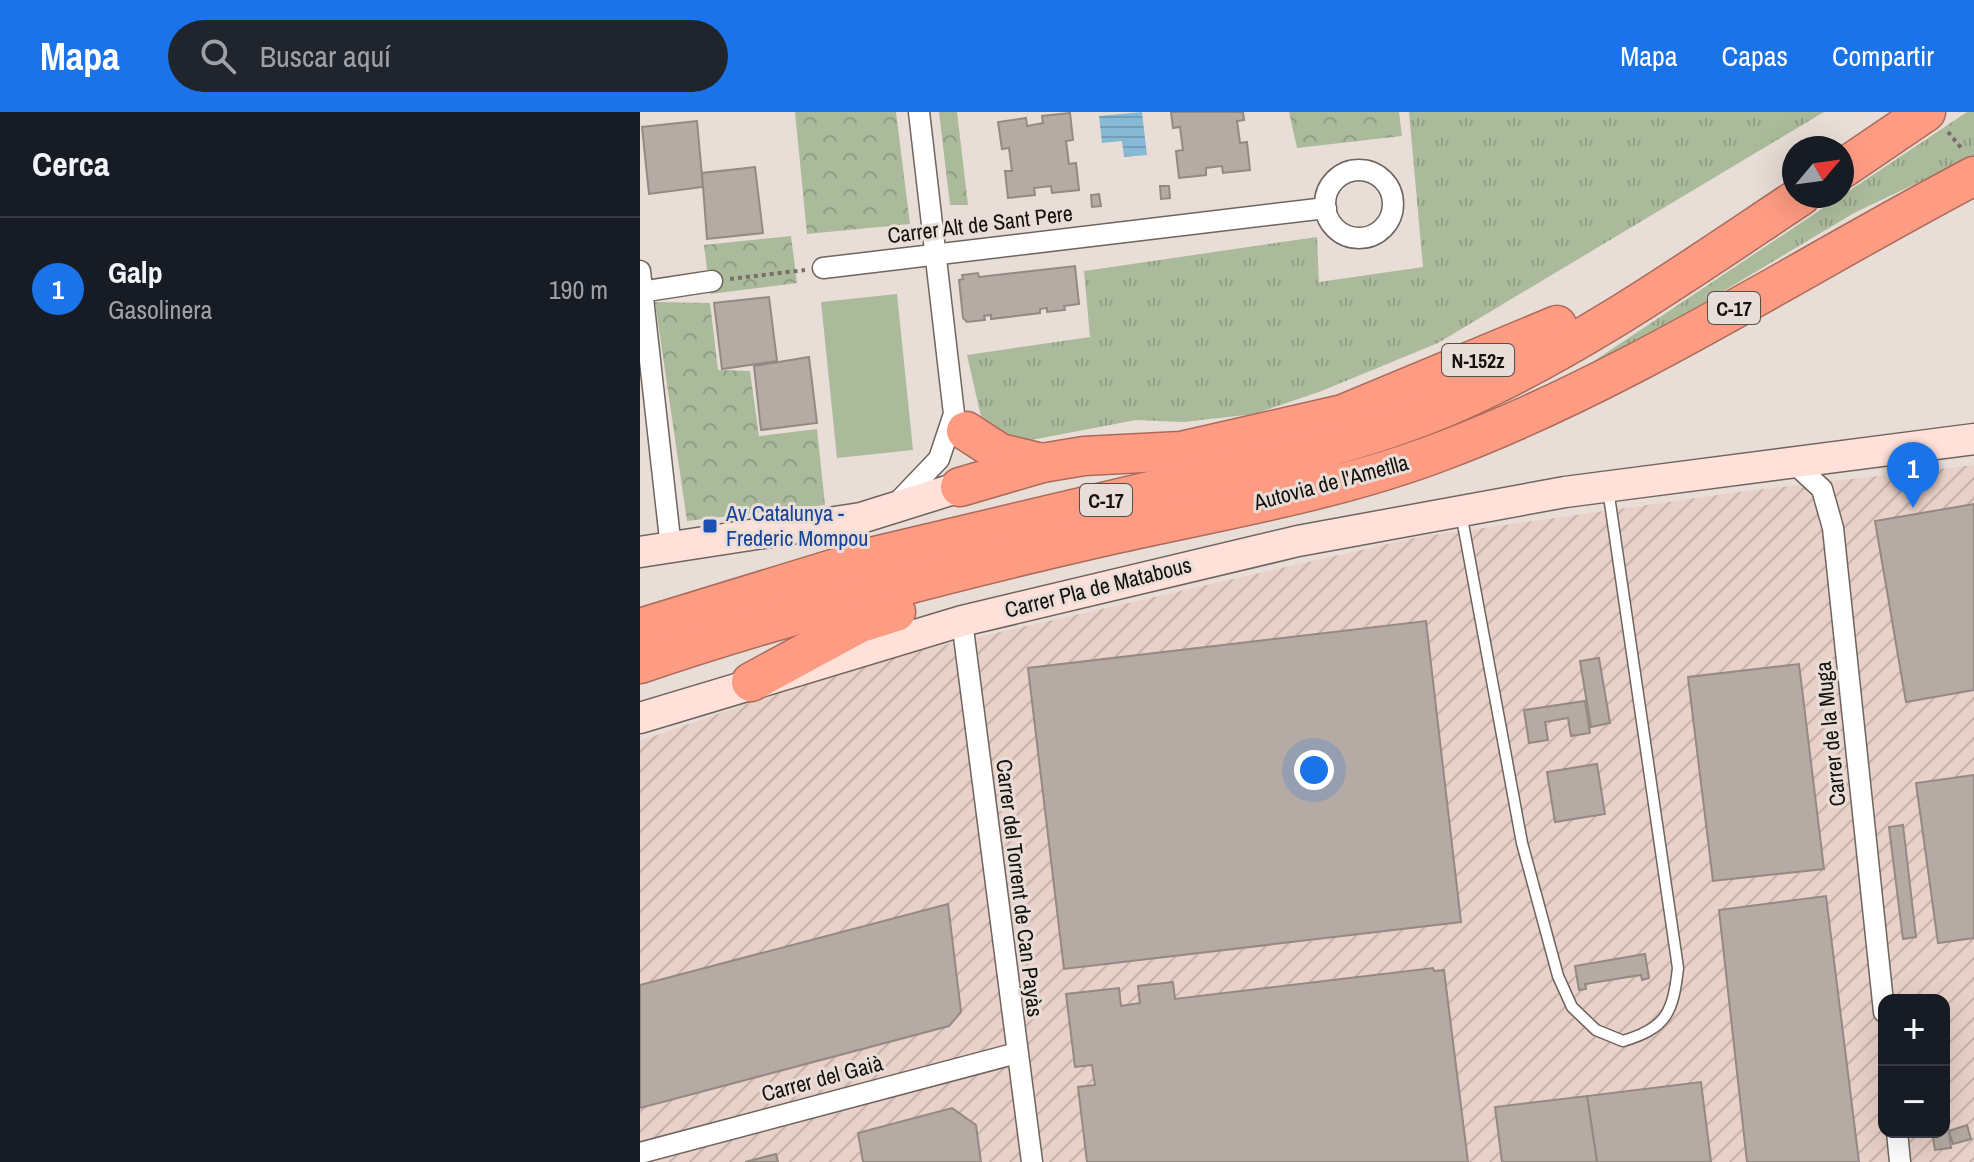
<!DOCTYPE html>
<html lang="es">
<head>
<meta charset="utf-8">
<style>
  :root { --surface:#171b24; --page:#20242c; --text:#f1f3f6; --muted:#9ea1a6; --line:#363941; --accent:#1a73e8 }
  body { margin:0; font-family:"Archivo Narrow",sans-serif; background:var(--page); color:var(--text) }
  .controls { position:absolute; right:24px; bottom:24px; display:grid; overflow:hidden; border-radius:16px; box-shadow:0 8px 32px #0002 }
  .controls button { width:72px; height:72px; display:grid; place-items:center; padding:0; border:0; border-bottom:2px solid var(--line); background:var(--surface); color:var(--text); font:40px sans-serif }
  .compass { position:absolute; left:1142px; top:24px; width:72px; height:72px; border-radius:50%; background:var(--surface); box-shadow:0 8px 32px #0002; rotate:61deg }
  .you { position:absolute; left:674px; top:658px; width:28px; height:28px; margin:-20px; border:6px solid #fff; border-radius:50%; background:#1a73e8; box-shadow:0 0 0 12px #1a73e833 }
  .badge { display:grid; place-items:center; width:52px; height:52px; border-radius:50%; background:var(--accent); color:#fff; font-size:26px; font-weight:700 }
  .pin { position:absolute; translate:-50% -66px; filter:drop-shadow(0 2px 4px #0008) }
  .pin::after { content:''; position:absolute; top:42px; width:28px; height:24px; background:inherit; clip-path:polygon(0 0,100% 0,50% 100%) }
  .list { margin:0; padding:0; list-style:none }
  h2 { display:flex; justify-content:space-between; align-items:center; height:104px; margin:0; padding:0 32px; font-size:34px }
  h2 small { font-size:26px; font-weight:400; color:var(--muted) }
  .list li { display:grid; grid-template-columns:52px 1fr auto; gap:24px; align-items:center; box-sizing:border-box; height:144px; padding:0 32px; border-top:2px solid var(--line) }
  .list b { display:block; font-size:30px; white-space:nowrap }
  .list p { margin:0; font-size:26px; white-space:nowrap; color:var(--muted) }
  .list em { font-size:26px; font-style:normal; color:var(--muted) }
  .icon { flex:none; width:44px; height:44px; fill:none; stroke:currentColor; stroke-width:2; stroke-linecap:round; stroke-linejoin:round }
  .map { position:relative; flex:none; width:1334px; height:1050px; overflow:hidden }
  header { display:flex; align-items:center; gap:48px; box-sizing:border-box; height:112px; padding:0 40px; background:var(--accent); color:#fff }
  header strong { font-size:38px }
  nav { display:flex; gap:44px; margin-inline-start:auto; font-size:28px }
  .search { width:560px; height:72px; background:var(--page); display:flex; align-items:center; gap:20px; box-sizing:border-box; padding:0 28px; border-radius:44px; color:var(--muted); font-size:30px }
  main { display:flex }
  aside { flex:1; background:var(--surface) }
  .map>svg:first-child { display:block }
  .industrial { fill:url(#industrial-furrows); fill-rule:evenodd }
  .grass { fill:url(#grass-tufts) }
  .forest { fill:url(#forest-crowns) }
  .pitch { fill:#aaba9a }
  .water { fill:url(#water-rules) }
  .building { fill:#b5aaa4; stroke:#948983; stroke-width:2 }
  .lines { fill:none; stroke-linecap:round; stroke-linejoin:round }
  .lane-casing { stroke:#6e655e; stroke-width:13 }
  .street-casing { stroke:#6e655e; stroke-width:23 }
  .secondary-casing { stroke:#6e655e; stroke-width:33 }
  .highway-casing { stroke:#ac6b5a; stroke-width:41 }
  .path { stroke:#766f6a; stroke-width:4; stroke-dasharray:4 4; stroke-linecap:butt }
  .lane { stroke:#fff; stroke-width:10 }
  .street { stroke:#fff; stroke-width:20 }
  .secondary { stroke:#ffe1da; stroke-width:30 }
  .highway { stroke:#fe9b83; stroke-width:38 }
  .transit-dot { fill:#1a4fb4; stroke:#e9ded7; stroke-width:3 }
  .labels { text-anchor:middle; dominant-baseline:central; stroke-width:6; stroke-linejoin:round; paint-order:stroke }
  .shield { fill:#e9ded7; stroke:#554e4b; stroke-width:2 }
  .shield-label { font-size:20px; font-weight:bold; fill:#15110f }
  .street-label { font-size:22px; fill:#15110f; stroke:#e9ded7 }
  .transit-label { font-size:22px; fill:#164399; stroke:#e9ded7; text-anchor:start }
</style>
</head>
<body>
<header>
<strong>Mapa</strong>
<div class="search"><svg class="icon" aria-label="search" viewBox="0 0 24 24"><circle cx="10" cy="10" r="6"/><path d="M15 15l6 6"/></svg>Buscar aquí</div>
<nav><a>Mapa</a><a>Capas</a><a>Compartir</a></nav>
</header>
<main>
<aside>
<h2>Cerca<small></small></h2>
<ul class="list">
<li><span class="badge">1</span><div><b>Galp</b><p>Gasolinera</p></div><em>190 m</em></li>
</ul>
</aside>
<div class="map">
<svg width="1334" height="1050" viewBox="0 0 1334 1050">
  <defs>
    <pattern id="industrial-furrows" width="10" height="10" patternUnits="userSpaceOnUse" patternTransform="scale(2)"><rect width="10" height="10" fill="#e9d0c8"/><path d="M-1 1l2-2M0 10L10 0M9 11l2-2" fill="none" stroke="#c7b2ab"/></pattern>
    <pattern id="grass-tufts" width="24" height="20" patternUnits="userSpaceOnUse" patternTransform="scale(2)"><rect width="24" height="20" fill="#aaba9a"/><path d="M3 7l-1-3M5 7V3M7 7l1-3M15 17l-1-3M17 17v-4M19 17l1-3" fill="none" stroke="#919f84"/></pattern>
    <pattern id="forest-crowns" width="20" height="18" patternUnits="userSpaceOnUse" patternTransform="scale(2)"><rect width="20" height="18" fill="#aaba9a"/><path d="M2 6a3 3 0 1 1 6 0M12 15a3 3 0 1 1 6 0" fill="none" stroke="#919f84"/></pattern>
    <pattern id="water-rules" width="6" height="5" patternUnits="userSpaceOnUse" patternTransform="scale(2)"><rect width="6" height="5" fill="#86b9d3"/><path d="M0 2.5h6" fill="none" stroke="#739eb4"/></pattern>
  </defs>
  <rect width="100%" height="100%" fill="#e9ded7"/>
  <path class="industrial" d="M1334,353V1050H0V629L224,551L779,425L1099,380ZM1244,888H1304V1020H1244Z"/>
  <g class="grass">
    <path d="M769,0H1184L798,231L679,280L614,302L544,310L496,308L386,329L344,318L327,243L450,225L444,159L677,125L679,170L783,155Z"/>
    <path d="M1327,0H1334V44L1214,101L992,234L948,253Z"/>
  </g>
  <g class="forest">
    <path d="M155,0H256L270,112L167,122Z"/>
    <path d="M299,0H317L328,93H310Z"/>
    <path d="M649,0H759L762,24L657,36Z"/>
    <path d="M151,124L157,171L70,182L64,133Z"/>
    <path d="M15,190L70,191L78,258L110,259L119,324L177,317L185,393L47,409Z"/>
  </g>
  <path class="pitch" d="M257,182L273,338L197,346L181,190Z"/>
  <path class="water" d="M502,0L507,43L484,45L482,29L462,31L459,4Z"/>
  <g class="building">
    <path d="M531,0H603L604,8L597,9L598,16L600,31L607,30L610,58L583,61L582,54L566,56V63L539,66L536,39L543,38L540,15L533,16Z"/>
    <path d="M430,1L433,28L426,29L429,52L436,51L439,78L412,81L411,74L394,76L395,83L368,86L365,59H372L369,36L362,37L358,10L386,6L387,14L403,11L402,4Z"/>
    <path d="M57,9L63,75L9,82L2,15Z"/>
    <path d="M115,55L123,121L67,127L62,61Z"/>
    <path d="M520,74H529L530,86L521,87Z"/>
    <path d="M459,82L461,94L452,95L451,83Z"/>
    <path d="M435,154L439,192L424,194L425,198L407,200V196L400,197V201L351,207V203L344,204L345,208L327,210L323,206L319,168L323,167L322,163L338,161L339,165Z"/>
    <path d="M129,185L137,249L82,257L74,191Z"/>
    <path d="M169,245L177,311L121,318L114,254Z"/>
    <path d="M1334,392V578L1266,590L1235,409Z"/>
    <path d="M786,509L821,810L424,857L388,556Z"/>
    <path d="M959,546L970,611L951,615L940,549Z"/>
    <path d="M1159,552L1184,757L1073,769L1048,565Z"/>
    <path d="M945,589L950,621L931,624L928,606L905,610L908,628L889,631L884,598Z"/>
    <path d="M957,652L965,702L915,710L907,660Z"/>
    <path d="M1334,663V826L1298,831L1276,671Z"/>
    <path d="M1263,713L1276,825L1263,827L1249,715Z"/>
    <path d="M1186,784L1219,1050H1107L1079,798Z"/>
    <path d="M308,792L321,900L309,914L0,996V873Z"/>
    <path d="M1005,842L1009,866L1002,868L1001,863L945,872L946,877L939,878L935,854Z"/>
    <path d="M793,856L794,859L804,858L828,1050H447L438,975L455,973L452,953L435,955L426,882L479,876L481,894L500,891L498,874L533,870L535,887Z"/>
    <path d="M1061,970L1071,1050H957L947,984Z"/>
    <path d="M947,984L957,1050H862L855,995Z"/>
    <path d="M1305,985L1311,1036L1295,1038L1292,1020H1304Z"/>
    <path d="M312,996L336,1013L341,1050H223L218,1021Z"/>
    <path d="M1327,1013L1331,1027L1313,1032L1309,1019Z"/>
    <path d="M136,1042L138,1050H105Z"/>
  </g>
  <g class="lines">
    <g class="lane-casing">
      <path id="lane" d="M821,401L882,731L918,864L932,895L956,918L983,929C1027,916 1033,900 1038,856L968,377"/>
    </g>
    <g class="street-casing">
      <g id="street">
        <circle cx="719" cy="92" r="34"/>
        <path d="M183,156L686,96"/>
        <path d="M0,159L31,436"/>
        <path d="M0,180L72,169"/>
        <path d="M1155,352L1182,377L1193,416L1244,900"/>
        <path d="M257,391L299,347L314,302L279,0"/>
        <path d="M322,509L392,1050"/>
        <path d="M1257,1020L1260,1050"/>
        <path d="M0,1041L377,941"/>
      </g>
    </g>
    <g class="secondary-casing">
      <g id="secondary">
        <path d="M0,440L221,406L320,375"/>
        <path d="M0,606L322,509L658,429L925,380L1334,327"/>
      </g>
    </g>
    <g class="highway-casing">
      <g id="highway">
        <path d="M1202,57L1286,0"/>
        <path d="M326,319L360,341L402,351"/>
        <path d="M320,375L402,351L444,344L541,339L703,302L917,213"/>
        <path d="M0,516L235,444L670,341C720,326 772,311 820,289C941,235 1051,157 1161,84"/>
        <path d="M0,552C153,500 313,459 471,423C582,398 699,379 805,338C991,267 1159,156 1334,64"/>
        <path d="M111,570L218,512L256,500"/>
      </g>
    </g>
    <g class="path">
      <path d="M1308,20L1323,38"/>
      <path d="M90,167L165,158"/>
    </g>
    <use href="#lane" class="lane"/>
    <use href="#street" class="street"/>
    <use href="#secondary" class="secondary"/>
    <use href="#highway" class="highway"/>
  </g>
  <rect class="transit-dot" x="62" y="406" width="16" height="16" rx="4"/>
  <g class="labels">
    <g class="shield">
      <rect x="1068" y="180" width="52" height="32" rx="6"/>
      <rect x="802" y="232" width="72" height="32" rx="6"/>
      <rect x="440" y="372" width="52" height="32" rx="6"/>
    </g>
    <g class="shield-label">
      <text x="1094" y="196">C-17</text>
      <text x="838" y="248">N-152z</text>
      <text x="466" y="388">C-17</text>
    </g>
    <g class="street-label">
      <text transform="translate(340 112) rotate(-7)">Carrer Alt de Sant Pere</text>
      <text transform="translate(691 370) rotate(-15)">Autovia de l'Ametlla</text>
      <text transform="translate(458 475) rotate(-14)">Carrer Pla de Matabous</text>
      <text transform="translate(1190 622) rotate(-96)">Carrer de la Muga</text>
      <text transform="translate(380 776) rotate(83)">Carrer del Torrent de Can Payàs</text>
      <text transform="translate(182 966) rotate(-15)">Carrer del Gaià</text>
    </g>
    <g class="transit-label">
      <text x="86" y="401">Av Catalunya -<tspan x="86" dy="25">Frederic Mompou</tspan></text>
    </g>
  </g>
</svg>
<div class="controls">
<button>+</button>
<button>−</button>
</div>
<svg class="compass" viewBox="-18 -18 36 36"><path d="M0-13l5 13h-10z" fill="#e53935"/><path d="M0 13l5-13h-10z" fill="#9ea1a6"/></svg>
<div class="you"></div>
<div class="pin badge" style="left:1273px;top:396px">1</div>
</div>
</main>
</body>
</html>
